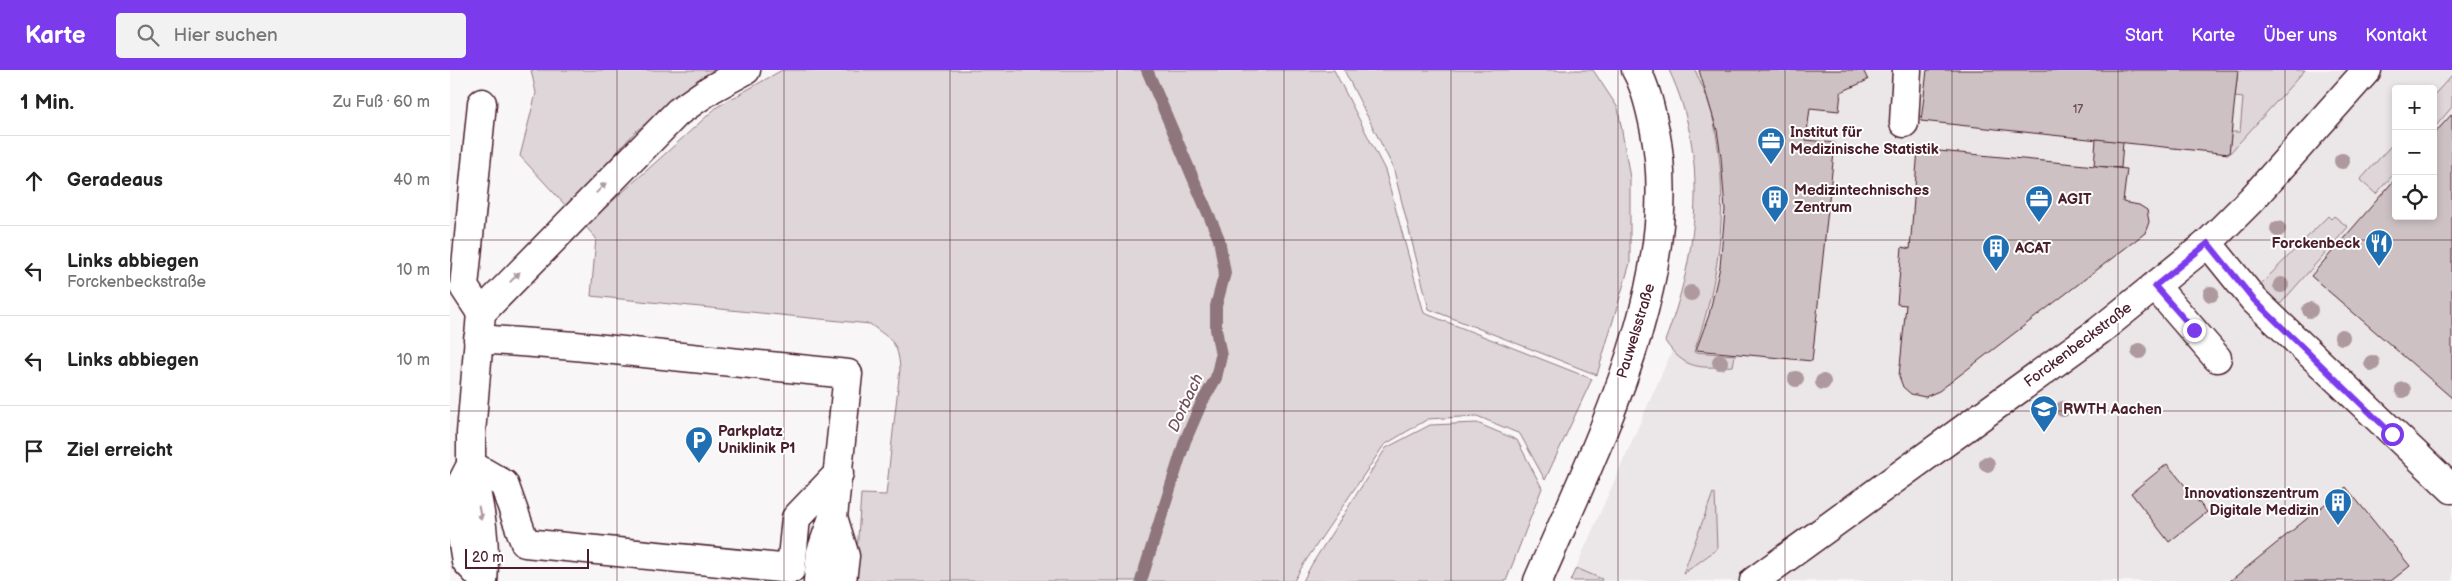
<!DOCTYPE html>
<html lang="de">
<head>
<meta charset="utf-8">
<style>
  :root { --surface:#fff; --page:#f2f2f2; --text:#222; --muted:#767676; --line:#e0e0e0; --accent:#7c3aed }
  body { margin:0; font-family:"Balsamiq Sans",sans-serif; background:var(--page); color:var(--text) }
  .controls { position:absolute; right:15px; top:15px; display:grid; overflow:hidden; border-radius:5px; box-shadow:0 2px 8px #0003 }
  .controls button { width:45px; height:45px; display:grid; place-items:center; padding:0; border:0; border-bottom:1px solid var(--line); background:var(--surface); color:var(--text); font:25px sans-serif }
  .scale { position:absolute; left:15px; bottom:12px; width:124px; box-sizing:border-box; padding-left:5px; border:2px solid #4a1f2b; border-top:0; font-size:14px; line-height:18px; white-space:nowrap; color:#4a1f2b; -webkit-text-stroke:4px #fff; paint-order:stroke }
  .stop { position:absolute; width:15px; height:15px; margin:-11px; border:4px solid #7c3aed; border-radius:50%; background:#fff }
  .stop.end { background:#7c3aed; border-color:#fff; box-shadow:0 1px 5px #0008 }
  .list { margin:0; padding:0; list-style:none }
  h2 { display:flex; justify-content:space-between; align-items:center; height:65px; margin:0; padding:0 20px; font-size:21px }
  h2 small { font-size:16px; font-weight:400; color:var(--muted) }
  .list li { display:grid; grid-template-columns:32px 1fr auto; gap:15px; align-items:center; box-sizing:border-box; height:90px; padding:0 20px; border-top:1px solid var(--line) }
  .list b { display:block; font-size:19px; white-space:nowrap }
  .list p { margin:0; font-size:16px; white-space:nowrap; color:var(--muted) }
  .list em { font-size:16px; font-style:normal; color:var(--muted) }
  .icon { flex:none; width:28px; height:28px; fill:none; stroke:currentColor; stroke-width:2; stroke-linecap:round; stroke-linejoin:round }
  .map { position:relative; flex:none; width:2002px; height:511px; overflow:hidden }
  header { display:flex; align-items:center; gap:30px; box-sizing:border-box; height:70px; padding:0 25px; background:var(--accent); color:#fff }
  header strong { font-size:24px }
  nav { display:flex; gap:28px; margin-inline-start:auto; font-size:18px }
  .search { width:350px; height:45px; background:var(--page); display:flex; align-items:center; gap:12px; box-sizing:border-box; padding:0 18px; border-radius:5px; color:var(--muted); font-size:19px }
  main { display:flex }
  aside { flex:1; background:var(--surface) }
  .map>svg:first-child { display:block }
  .built { fill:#ebe6e8; fill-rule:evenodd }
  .green { fill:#ded6d9; stroke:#947a82 }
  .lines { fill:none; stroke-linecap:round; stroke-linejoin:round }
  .stream { stroke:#8f747b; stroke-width:12 }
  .building { fill:#cdc1c4; stroke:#4a1f2b }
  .minor-casing { stroke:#4a1f2b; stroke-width:31 }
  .minor { stroke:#fff; stroke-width:28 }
  .tree { fill:#ad999e }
  .oneway { fill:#ae9aa0 }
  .route { stroke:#7c3aed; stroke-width:6 }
  .grid { fill:none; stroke:#4a1f2b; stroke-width:1; stroke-opacity:0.55 }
  .labels { text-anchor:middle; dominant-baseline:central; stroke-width:4; stroke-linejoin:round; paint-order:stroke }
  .number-label { font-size:12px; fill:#6b4851 }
  .poi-label { font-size:15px; font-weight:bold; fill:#4a1f2b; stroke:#fff; text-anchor:start }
  .street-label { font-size:15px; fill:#4a1f2b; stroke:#fff }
  .water-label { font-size:16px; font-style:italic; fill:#72515a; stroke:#fff }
</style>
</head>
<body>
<header>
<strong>Karte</strong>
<div class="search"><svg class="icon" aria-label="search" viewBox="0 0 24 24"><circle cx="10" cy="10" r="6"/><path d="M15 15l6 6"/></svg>Hier suchen</div>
<nav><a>Start</a><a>Karte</a><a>Über uns</a><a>Kontakt</a></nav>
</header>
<main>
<aside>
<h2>1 Min.<small>Zu Fuß · 60 m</small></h2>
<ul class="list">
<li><svg class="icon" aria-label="ahead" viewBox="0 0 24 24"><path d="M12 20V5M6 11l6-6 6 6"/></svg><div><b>Geradeaus</b></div><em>40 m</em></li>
<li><svg class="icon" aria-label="left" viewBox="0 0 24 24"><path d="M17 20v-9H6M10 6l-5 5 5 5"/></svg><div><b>Links abbiegen</b><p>Forckenbeckstraße</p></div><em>10 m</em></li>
<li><svg class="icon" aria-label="left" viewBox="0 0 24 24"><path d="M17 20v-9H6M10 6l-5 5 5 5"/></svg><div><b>Links abbiegen</b></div><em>10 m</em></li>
<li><svg class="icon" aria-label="arrive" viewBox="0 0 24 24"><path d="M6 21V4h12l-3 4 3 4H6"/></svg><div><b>Ziel erreicht</b></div></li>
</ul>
</aside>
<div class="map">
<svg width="2002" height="511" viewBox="0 0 2002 511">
  <rect width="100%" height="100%" fill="#f8f6f7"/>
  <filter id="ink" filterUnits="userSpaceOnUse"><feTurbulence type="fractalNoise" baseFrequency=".02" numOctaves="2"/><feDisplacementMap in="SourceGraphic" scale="10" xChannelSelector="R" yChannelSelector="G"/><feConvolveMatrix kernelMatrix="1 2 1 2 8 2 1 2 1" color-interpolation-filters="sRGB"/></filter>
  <g filter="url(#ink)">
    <path class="built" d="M1228,0H2002V511H1120L1244,231L1253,108ZM1946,19H1983V146H1946Z"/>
    <g class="green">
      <path d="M81,0H273L227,30L186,61L117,137L70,86L86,23Z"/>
      <path d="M332,0H884L935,100L974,243L1142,309L1095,410L1070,364L1027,346L978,349L934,375L853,495L844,511H405L411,424L436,425L450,299C448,271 442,271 420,254L141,226L146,168L135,156L267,37Z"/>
      <path d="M894,0H1143L1168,38L1180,108V193L1147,305L979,239L943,97Z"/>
      <path d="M1219,0H1245C1251,14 1258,28 1262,43C1280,124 1272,204 1244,282L1285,285L1283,296C1251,298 1235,301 1215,271C1248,184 1260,87 1219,0Z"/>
      <path d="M1788,0H1855L1779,84L1781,62H1790L1793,28L1785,27Z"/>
      <path d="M2002,5V37L1985,57L1983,26Z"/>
      <path d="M1946,70V101L1926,124L1910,110Z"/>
      <path d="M1878,146L1881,149L1884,146L1898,157L1826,239L1807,218Z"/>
      <path d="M1027,353L1067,370L1092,418L1056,511H853L862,494L936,378L980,355Z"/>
      <path d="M1263,423L1265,424L1267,479L1233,504Z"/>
      <path d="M1126,498L1152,509L1151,511H1120Z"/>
    </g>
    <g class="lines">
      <path class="stream" d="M691,511L735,371L751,334L766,308L771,286L766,259V236L775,203L769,169L697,0"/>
    </g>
    <g class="building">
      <path d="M1249,0H1413L1418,10L1391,22L1389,41L1360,38L1356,70L1385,73L1362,291L1246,280L1259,245L1270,197L1275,140L1271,87L1267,60Z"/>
      <path d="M1477,0H1788L1779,84L1471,51Z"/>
      <path d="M2002,44V328L1861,206L1946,108V146H1983V65Z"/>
      <path d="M1646,69L1673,72L1671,98L1644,96Z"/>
      <path d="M1468,79L1677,99L1673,132L1689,135L1697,140L1699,152L1695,163L1489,321L1475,327L1461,324L1453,317L1449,306L1456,235L1447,234L1452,177L1460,179Z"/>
      <path d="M1717,394L1757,442L1719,472L1681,423Z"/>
      <path d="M1896,417L1960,496L1941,511H1780Z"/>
    </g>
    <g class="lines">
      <g class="minor-casing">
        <g id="minor">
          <path d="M296,0L261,19L228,42L31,243L21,363V395L54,414L75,473L341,499L346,448L389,403"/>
          <path d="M1454,53L1457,0"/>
          <path d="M1758,173L1804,230L2002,419"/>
          <path d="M1705,216L1767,288"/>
          <path d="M31,243L14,217L32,33"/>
          <path d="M28,269L125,276L398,304L383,447L395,486L392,511"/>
          <path d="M21,395L5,426L16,491L33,509"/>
          <path d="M21,395C29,436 37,469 33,511"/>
          <path d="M368,511L371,482L383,447"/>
          <path d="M1088,511C1145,378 1234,208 1205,61C1201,41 1196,17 1186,0"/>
          <path d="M1304,511L1649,261L1758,173L1802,129L1917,0"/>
        </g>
      </g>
      <use href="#minor" class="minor"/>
    </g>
    <g class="tree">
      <circle cx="1892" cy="91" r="8"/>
      <circle cx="1828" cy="159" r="8"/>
      <circle cx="1831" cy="215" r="8"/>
      <circle cx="1241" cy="223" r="8"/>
      <circle cx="1761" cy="224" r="8"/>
      <circle cx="1860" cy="240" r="8"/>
      <circle cx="1892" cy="267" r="8"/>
      <circle cx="1689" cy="281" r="8"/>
      <circle cx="1270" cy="292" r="8"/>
      <circle cx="1922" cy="293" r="8"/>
      <circle cx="1346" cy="309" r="8"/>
      <circle cx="1373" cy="312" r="8"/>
      <circle cx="1953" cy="320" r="8"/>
      <circle cx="1613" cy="339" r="8"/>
      <circle cx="1537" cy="394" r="8"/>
    </g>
    <defs><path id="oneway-solid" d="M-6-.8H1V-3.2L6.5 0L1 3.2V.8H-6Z" transform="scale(1.25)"/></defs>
    <g class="oneway">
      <use href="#oneway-solid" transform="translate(151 118) rotate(-46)"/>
      <use href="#oneway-solid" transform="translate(65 207) rotate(-46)"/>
      <use href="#oneway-solid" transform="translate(30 443) rotate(79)"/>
    </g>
  </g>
  <g class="lines" filter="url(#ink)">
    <path class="route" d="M1744,260L1705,216L1758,173L1804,230L1942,364"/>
  </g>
  <path class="grid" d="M167,0V511M334,0V511M500,0V511M667,0V511M834,0V511M1001,0V511M1168,0V511M1335,0V511M1502,0V511M1668,0V511M1835,0V511M0,170H2002M0,341H2002"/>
  <defs>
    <g id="office-pin" transform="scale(1.4375)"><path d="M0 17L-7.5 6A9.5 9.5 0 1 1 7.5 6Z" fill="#1f6fb2" stroke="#fff"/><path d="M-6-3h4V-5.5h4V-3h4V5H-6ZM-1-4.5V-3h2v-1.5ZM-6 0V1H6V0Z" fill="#fff"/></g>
    <g id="building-pin" transform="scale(1.4375)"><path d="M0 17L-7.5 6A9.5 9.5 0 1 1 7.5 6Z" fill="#1f6fb2" stroke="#fff"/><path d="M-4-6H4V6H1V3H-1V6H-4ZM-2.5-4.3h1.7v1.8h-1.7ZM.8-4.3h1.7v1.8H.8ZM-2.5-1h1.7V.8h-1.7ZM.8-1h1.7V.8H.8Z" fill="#fff"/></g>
    <g id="restaurant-pin" transform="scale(1.4375)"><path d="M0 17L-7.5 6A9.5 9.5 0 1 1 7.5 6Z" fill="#1f6fb2" stroke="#fff"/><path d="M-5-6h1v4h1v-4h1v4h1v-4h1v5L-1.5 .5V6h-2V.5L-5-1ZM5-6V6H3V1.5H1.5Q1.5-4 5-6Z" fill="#fff"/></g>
    <g id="university-pin" transform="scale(1.4375)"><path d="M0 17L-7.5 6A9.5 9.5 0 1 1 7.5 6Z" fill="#1f6fb2" stroke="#fff"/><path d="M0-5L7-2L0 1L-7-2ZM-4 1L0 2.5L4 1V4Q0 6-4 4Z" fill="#fff"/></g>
    <g id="parking-pin" transform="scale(1.4375)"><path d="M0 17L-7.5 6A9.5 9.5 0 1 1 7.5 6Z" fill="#1f6fb2" stroke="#fff"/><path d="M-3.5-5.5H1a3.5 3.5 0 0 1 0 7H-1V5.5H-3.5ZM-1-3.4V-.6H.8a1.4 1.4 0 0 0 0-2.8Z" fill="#fff"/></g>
  </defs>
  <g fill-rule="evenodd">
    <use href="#office-pin" x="1321" y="71"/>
    <use href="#building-pin" x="1325" y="129"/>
    <use href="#office-pin" x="1589" y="129"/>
    <use href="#restaurant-pin" x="1929" y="173"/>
    <use href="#building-pin" x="1546" y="178"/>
    <use href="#university-pin" x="1594" y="339"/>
    <use href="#parking-pin" x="249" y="370"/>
    <use href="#building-pin" x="1888" y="432"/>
  </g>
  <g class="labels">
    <g class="number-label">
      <text x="1628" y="39">17</text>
    </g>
    <g class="poi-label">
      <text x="1340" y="62">Institut für<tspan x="1340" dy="17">Medizinische Statistik</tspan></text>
      <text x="1344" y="120">Medizintechnisches<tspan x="1344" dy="17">Zentrum</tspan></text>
      <text x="1608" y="129">AGIT</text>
      <text x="1910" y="173" text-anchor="end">Forckenbeck</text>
      <text x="1565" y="178">ACAT</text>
      <text x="1613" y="339">RWTH Aachen</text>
      <text x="268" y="361">Parkplatz<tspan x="268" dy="17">Uniklinik P1</tspan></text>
      <text x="1869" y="423" text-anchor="end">Innovationszentrum<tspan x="1869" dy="17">Digitale Medizin</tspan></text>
    </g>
    <g class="street-label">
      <text transform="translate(1186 261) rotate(-73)">Pauwelsstraße</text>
      <text transform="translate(1628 275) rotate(-37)">Forckenbeckstraße</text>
    </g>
    <g class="water-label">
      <text transform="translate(736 333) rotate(-65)">Dorbach</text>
    </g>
  </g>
</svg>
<div class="controls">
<button>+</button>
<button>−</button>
<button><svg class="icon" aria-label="locate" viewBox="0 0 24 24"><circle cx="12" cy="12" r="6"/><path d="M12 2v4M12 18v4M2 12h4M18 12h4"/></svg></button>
</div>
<div class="scale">20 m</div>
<div class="stop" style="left:1942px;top:364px"></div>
<div class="stop end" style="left:1744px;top:260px"></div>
</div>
</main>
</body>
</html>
